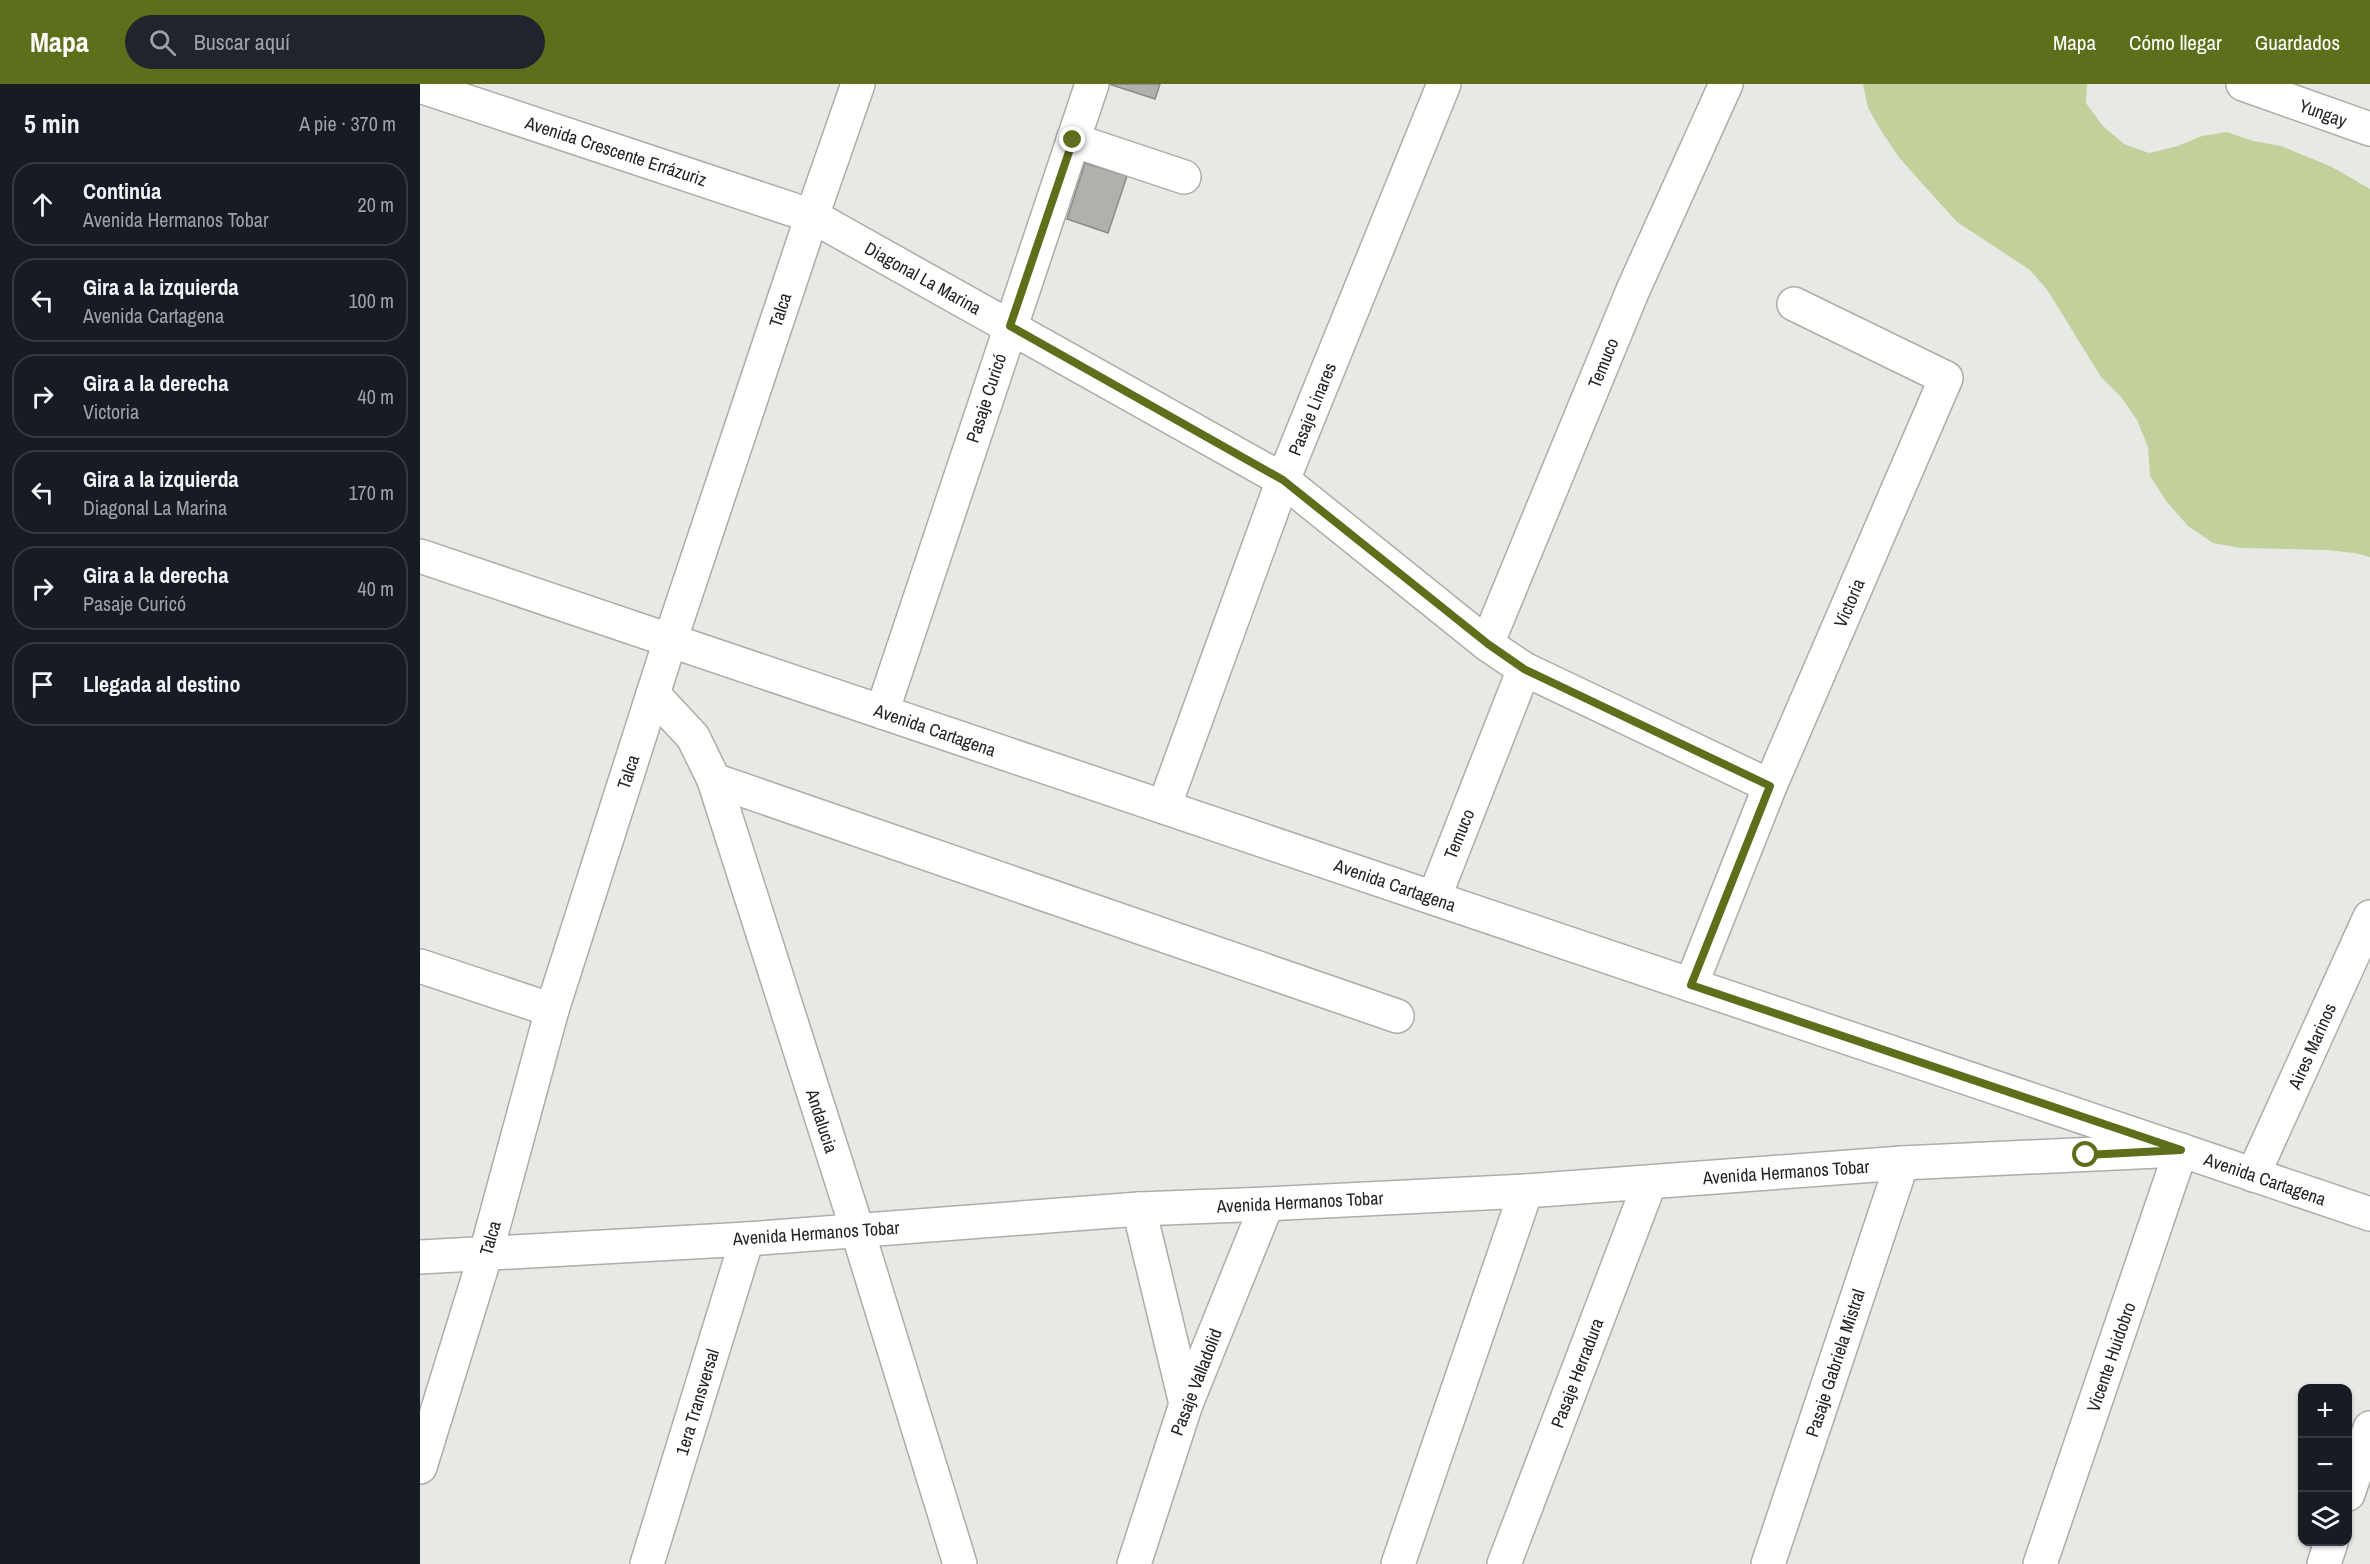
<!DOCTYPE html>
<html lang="es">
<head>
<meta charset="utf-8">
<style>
  :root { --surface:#171b24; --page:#20242c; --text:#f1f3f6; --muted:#9ea1a6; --line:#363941; --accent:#5e6f1c }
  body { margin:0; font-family:"Archivo Narrow",sans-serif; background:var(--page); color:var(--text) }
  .controls { position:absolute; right:18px; bottom:18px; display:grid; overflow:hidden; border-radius:12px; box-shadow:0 2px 4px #0004 }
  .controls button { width:54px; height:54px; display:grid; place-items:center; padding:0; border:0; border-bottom:2px solid var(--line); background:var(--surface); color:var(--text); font:30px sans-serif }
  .stop { position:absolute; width:18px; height:18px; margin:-14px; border:4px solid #5e6f1c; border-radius:50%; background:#fff }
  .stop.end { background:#5e6f1c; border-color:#fff; box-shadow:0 2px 6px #0008 }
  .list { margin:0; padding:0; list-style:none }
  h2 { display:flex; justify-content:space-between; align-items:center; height:78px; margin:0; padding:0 24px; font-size:26px }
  h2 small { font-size:20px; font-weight:400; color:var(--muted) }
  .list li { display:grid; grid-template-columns:39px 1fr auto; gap:18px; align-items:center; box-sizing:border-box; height:84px; margin:0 12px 12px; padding:0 12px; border:2px solid var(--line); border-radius:24px }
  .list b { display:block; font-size:22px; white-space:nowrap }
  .list p { margin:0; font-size:20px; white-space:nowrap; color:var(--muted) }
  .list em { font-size:20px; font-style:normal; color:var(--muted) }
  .icon { flex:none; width:33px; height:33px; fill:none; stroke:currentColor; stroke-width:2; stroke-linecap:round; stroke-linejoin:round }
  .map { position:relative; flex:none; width:1950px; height:1480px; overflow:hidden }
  header { display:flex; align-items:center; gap:36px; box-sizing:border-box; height:84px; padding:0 30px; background:var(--accent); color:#fff }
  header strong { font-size:28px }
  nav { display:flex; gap:33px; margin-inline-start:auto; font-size:21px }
  .search { width:420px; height:54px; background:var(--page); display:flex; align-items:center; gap:15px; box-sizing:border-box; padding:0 21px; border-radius:33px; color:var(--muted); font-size:22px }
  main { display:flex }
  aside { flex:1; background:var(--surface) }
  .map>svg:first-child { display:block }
  .green { fill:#c2d09c }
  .building { fill:#b0b1ad; stroke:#8b8c88; stroke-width:1.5 }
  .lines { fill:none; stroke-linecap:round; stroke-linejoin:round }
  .minor-casing { stroke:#acada9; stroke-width:36 }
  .tertiary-casing { stroke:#acada9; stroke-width:36 }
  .primary-casing { stroke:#acada9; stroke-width:36 }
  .minor { stroke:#fff; stroke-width:33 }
  .tertiary { stroke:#fff; stroke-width:33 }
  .primary { stroke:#fff; stroke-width:33 }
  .route { stroke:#5e6f1c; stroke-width:8 }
  .labels { text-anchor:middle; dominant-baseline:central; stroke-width:6; stroke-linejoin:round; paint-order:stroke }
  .street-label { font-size:18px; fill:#242523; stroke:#fff }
</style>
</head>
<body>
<header>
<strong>Mapa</strong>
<div class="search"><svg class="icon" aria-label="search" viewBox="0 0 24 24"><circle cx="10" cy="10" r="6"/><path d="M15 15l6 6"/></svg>Buscar aquí</div>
<nav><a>Mapa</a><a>Cómo llegar</a><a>Guardados</a></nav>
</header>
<main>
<aside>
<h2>5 min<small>A pie · 370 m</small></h2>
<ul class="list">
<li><svg class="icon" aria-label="ahead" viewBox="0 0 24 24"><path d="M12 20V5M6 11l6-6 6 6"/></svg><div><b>Continúa</b><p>Avenida Hermanos Tobar</p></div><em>20 m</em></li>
<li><svg class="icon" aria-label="left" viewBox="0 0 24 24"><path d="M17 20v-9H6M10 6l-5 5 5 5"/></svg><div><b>Gira a la izquierda</b><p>Avenida Cartagena</p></div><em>100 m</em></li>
<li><svg class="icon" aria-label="right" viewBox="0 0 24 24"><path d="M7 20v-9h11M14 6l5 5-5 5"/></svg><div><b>Gira a la derecha</b><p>Victoria</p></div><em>40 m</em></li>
<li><svg class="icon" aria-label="left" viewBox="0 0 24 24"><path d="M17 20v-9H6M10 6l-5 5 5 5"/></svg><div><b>Gira a la izquierda</b><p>Diagonal La Marina</p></div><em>170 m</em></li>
<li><svg class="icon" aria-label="right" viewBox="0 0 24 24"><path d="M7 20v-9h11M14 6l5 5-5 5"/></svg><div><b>Gira a la derecha</b><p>Pasaje Curicó</p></div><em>40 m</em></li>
<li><svg class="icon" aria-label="arrive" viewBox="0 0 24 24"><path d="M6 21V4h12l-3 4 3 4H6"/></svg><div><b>Llegada al destino</b></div></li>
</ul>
</aside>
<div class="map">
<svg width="1950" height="1480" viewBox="0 0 1950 1480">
  <rect width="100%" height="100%" fill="#e8e9e5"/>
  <path class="green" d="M1443,0H1667L1666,19L1682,41L1704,60L1729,69L1758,62L1782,52L1807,48L1833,57L1861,62L1912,83L1950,105V473L1935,469L1906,466L1821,464L1793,459L1768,442L1747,418L1730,392L1728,363L1717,336L1701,313L1681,293L1628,207L1610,186L1537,138L1498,95L1478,72L1462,48L1448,24Z"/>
  <g class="building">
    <path d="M689,0H740L735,15Z"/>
    <path d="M665,79L707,92L688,149L647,135Z"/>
  </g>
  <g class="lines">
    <g class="minor-casing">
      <g id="minor">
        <path d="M1823,0L1950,45"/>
        <path d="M0,2L392,132L863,396L1067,560L1104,585L1350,702"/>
        <path d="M653,56L764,93"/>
        <path d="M1067,560L1213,206L1306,0"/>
        <path d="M233,610L273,653L294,696L437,1145L540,1480"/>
        <path d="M462,628L672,0"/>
        <path d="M294,696L977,932"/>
        <path d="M744,723L863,396L1024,0"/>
        <path d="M1014,814L1104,585"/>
        <path d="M0,882L132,926"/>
        <path d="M1271,901L1350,702L1526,294L1374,220"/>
        <path d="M1833,1091L1950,833"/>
        <path d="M719,1125L766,1320"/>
        <path d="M0,1383L66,1169L132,926L250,557L392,132L438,0"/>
        <path d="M1928,1410L1950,1344"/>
        <path d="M227,1480L327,1155"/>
        <path d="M714,1480L766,1320L847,1120"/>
        <path d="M978,1480L1106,1107"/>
        <path d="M1084,1480L1230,1098"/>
        <path d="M1348,1480L1482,1079"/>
        <path d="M1620,1480L1761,1066"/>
        <path d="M1904,1480L1911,1458"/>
      </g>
    </g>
    <g class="tertiary-casing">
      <path id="tertiary" d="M0,1173L327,1155L719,1125L847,1120L1106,1107L1482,1079L1759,1066"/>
    </g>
    <g class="primary-casing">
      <path id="primary" d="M0,472L1950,1130"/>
    </g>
    <use href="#minor" class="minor"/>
    <use href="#tertiary" class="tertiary"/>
    <use href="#primary" class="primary"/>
  </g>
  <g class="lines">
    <path class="route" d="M653,56L590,242L863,396L1068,560L1104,585L1350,702L1271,901L1761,1066L1666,1071"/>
  </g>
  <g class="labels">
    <g class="street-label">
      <text transform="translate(1903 29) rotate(20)">Yungay</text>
      <text transform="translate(196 67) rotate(18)">Avenida Crescente Errázuriz</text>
      <text transform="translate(503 194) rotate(29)">Diagonal La Marina</text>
      <text transform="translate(360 226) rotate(-72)">Talca</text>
      <text transform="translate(1183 279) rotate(-68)">Temuco</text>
      <text transform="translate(566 314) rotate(-72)">Pasaje Curicó</text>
      <text transform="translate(892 325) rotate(-68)">Pasaje Linares</text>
      <text transform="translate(1429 519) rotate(-67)">Victoria</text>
      <text transform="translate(515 646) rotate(19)">Avenida Cartagena</text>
      <text transform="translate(208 688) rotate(-72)">Talca</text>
      <text transform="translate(1039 750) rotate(-68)">Temuco</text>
      <text transform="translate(975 801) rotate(19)">Avenida Cartagena</text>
      <text transform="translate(1892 962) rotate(-66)">Aires Marinos</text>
      <text transform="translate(402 1037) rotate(72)">Andalucia</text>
      <text transform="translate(1366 1088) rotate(-4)">Avenida Hermanos Tobar</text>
      <text transform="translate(1845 1095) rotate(19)">Avenida Cartagena</text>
      <text transform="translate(880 1118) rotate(-3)">Avenida Hermanos Tobar</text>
      <text transform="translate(396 1149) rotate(-4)">Avenida Hermanos Tobar</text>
      <text transform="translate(70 1154) rotate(-74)">Talca</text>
      <text transform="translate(1691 1273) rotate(-71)">Vicente Huidobro</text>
      <text transform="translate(1415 1279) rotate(-72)">Pasaje Gabriela Mistral</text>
      <text transform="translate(1157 1289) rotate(-69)">Pasaje Herradura</text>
      <text transform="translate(776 1298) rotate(-69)">Pasaje Valladolid</text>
      <text transform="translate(277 1318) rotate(-73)">1era Transversal</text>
    </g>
  </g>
</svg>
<div class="controls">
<button>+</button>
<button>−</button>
<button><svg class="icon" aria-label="layers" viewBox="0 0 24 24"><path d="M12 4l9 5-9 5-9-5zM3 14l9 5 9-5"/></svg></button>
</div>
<div class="stop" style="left:1666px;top:1071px"></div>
<div class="stop end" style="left:653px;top:56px"></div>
</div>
</main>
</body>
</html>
